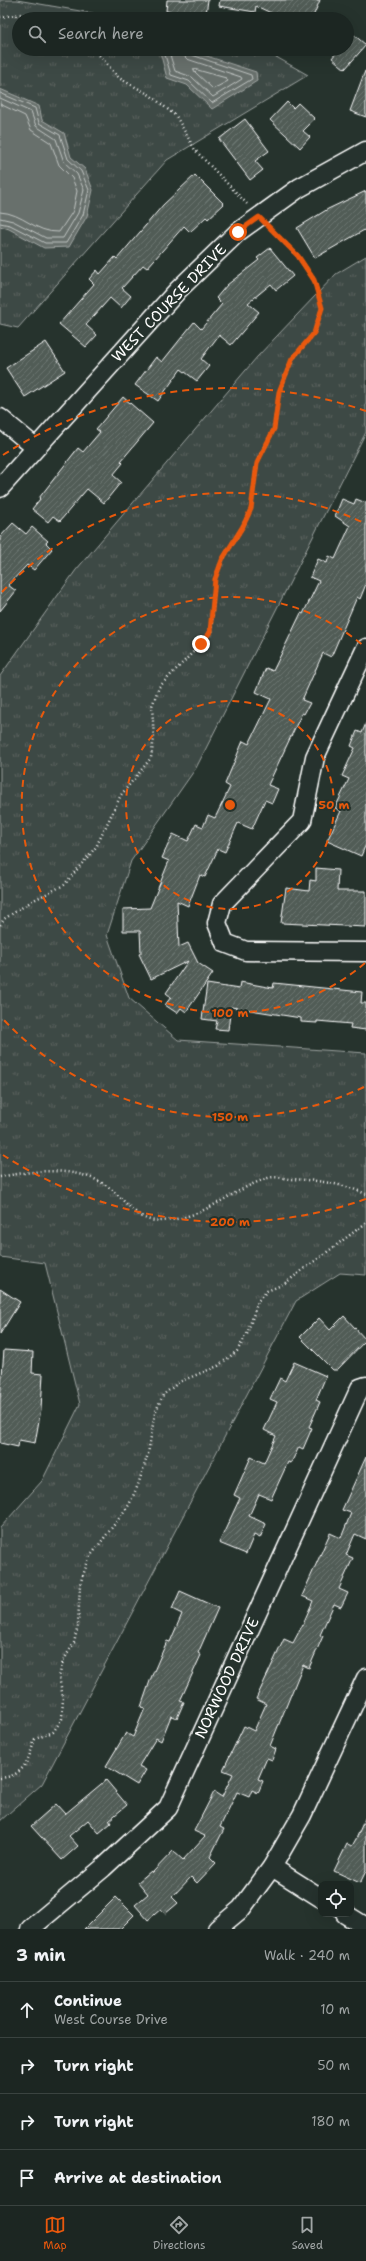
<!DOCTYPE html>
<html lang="en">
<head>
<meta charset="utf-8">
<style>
  :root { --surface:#1c2622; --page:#252e2a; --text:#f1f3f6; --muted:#a0a5a5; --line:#3a4340; --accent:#ea580c }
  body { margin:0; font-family:"Shantell Sans",sans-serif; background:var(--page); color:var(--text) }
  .controls { position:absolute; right:12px; bottom:12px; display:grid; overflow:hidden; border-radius:8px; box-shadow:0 4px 16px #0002 }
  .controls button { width:36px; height:36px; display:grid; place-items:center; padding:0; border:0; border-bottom:1px solid var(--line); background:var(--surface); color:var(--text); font:20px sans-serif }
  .stop { position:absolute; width:12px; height:12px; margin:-9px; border:3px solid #ea580c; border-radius:50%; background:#fff }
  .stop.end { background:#ea580c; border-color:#fff; box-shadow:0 1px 4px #0008 }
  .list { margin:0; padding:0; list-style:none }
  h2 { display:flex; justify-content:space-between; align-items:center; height:52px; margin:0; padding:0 16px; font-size:17px }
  h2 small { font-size:13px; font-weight:400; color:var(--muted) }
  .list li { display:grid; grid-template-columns:26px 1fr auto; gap:12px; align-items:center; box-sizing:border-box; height:56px; padding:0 16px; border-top:1px solid var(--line) }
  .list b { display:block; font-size:15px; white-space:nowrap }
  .list p { margin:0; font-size:13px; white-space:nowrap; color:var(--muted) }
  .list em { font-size:13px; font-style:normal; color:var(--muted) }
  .icon { flex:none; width:22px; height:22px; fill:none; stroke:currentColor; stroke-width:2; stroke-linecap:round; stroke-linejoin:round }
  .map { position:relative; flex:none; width:366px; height:1929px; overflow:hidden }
  .search { position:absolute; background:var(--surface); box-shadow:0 4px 16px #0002; left:12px; right:12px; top:12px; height:44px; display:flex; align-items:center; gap:10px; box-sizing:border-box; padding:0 14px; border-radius:22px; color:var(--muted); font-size:15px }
  .sheet { height:276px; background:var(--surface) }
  nav { display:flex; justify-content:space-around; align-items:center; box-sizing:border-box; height:56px; border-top:1px solid var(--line); background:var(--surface); font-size:11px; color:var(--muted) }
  nav a { display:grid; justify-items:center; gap:2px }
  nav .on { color:var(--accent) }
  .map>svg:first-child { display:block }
  .grass { fill:url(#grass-tufts); stroke:#9ea4a2 }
  .water { fill:#67706c; stroke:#a4a9a7 }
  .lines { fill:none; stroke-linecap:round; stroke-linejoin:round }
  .shore { stroke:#c2c6c4; stroke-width:1 }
  .building { fill:url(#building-hatch); stroke:#fff }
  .minor-casing { stroke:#fff; stroke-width:21 }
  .path { stroke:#fff; stroke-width:2.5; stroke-dasharray:1 3; stroke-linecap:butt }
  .minor { stroke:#26332d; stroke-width:18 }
  .route { stroke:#ea580c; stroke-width:5 }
  .ring { fill:none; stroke:#e8590c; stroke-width:2; stroke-dasharray:7 5 }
  .labels { text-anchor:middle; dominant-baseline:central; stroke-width:4; stroke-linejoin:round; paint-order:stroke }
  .street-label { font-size:15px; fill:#fff; stroke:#26332d }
  .centre { fill:#e8590c; stroke:#26332d; stroke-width:2 }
  .ring-label { font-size:12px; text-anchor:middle; font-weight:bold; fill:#e8590c; stroke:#26332d; stroke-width:4; stroke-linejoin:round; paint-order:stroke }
</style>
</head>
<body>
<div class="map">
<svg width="366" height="1929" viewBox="0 0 366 1929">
  <defs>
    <pattern id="grass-tufts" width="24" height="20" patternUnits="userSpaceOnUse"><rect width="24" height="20" fill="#3e4944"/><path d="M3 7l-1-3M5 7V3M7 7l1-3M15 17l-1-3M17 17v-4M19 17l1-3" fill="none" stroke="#5b6460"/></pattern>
    <pattern id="building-hatch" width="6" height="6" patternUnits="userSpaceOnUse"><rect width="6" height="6" fill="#515c57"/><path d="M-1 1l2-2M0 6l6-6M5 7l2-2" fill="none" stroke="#6b7470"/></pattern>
  </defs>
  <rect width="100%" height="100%" fill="#26332d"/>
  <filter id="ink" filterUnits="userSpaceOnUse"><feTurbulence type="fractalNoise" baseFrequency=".025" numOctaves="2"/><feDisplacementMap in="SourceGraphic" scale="8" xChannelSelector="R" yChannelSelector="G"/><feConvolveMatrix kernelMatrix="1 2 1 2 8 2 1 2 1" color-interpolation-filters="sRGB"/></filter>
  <g filter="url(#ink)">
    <g class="grass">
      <path d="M0,0H17L126,19H19V49H262L308,75L167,160L18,328L0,324Z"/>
      <path d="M366,256V432L196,768L131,861L107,935L129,998L178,1040L366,1053V1275L340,1273L296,1301L42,1784L0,1821V1528L42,1481L80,1404L45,1263L0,1257V676L76,570L257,357L336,274Z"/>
    </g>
    <g class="water">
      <path d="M164,49H185L256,72L257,81L212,109L187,85L167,78L160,52Z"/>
      <path d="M0,89L39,106L42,120L64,133L71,157L85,169L93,190L87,216L69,247L44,248L9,229L0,226Z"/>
    </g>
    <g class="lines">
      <g class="shore">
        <path d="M166,49L165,55L171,75L189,81L212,103L252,79L251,75L189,54L187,49"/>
        <path d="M171,49L170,55L175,71L192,77L213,97L242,79L241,77L187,59L183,55L181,49"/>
        <path d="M194,69L226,78L228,81L213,89L195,72Z"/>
        <path d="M0,93L35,108L39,123L60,135L68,159L81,171L89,190L83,215L66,243H45L10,225L0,223"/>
        <path d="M0,98L31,112L36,126L56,139L64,162L77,174L84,190L78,213L63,238H46L13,221L0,218"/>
        <path d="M0,104L25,116L31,130L51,143L59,165L72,178L77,191L73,211L59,232C35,233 23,213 0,212"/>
      </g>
    </g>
    <g class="building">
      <path d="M167,0H208L206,14L195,12L194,15L166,11Z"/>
      <path d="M220,0H320L312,19H284L256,6L255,12L219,6Z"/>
      <path d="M347,29L366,45L345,69L332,58L339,49H347Z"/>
      <path d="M365,71H366V117L350,111Z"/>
      <path d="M287,102L293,108L298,103L315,119L303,131L310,137L300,148L270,120Z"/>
      <path d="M245,119L269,151L255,161L263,170L250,180L219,139Z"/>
      <path d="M195,175L224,204L208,219L206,217L190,232L184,226L147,268L143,265L122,288L131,296L121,308L110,298L86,325L97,335L86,347L59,324L94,284L89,279L97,270L100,274L115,257L117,259L163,205Z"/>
      <path d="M366,191V229L315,258L297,228L328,209Z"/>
      <path d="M270,248L293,276L276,290L271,284L248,303L259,312L231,345L219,335L201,359L209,366L197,381L181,369L158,401L135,385L156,357L162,362L194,322L201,329L222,304L216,298L227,285L259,260L257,258Z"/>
      <path d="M46,342L65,371L25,397L6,368Z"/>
      <path d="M123,397L153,423L121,461L123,463L113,475L121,482L104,503L87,489L60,521L53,516L48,522L32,509L40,499L39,498L78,448L83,452L100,432L96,429Z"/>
      <path d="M342,499L354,504L356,499L366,503V584L360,599L357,597L331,657L323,653L302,700L310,703L304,714L302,713L268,785L278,789L272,803L265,800L252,829L238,823L225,852L218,849L205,877L200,875L188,906L177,901L179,947L188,943L198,963L213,973L186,1012L181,1008L177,1013L165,1005L171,997L166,993L188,961L151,979L139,954L141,953L140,931H123V909L150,908L169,861L162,858L173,834L188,841L196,824L203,827L208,815L215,818L230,787L225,784L243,741L249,744L271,699L256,692L266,668L273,671L301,613L303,614L319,581L310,577L318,559L327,563L329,556L335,559L350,526L335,516Z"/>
      <path d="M13,523L26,534L32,527L48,541L46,543L52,549L34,570L27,565L8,585L16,591L0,611V537Z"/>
      <path d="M366,723V844L361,856L327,841L341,811L335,808L349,779L342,776L355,748L351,746L357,731L362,733Z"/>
      <path d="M316,868L338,870L337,891H366V927L281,923L286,888L309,891L310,880L316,881Z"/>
      <path d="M240,982L273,988L274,983L362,992L361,1003H366V1030L350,1028L351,1024L317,1021V1023L301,1022V1018L231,1007L228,1030L215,1029L217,1021L202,1019L207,984L239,989Z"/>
      <path d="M0,1289L20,1302L0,1334Z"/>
      <path d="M344,1316L366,1340L337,1370H333L300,1337L319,1318L330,1330Z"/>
      <path d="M4,1350L33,1352L32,1373L43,1374L41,1409L35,1443L19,1440L18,1447L0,1443V1401Z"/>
      <path d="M294,1362L326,1376L316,1400L320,1402L309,1427L312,1428L303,1449L299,1447L291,1463L288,1462L271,1499L259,1494L249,1516L266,1524L260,1538L254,1535L246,1554L219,1543L240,1498L234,1495L251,1457L264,1463L276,1436L264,1430L277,1402L270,1399L280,1378L285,1381Z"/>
      <path d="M366,1457V1539L355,1534L346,1555L353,1558L339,1589L348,1593L341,1607L334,1604L320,1635L323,1636L309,1668L303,1665L270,1746L276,1749L272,1760L267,1758L258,1779L263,1781L258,1793L252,1790L249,1797L237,1792L220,1827L224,1829L210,1857L216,1863L197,1883L191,1877L172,1897L178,1903L165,1914L161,1909L148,1920L135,1905L148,1894L138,1882L151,1871L152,1873L173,1851L183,1860L205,1836L194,1831L214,1792L222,1797L233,1774L223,1770L244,1726L254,1731L266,1704L256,1699L284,1639L293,1643L302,1626L313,1601L302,1596L330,1533L341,1538L351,1513L342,1510Z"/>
      <path d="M180,1591L218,1608L198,1653L201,1655L180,1701L184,1702L177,1718L171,1716L161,1741L156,1738L139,1766L146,1770L137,1785L106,1766L126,1733L133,1737L145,1708L141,1707L151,1678L167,1641L170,1642L182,1614L172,1609Z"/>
      <path d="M106,1780L127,1805L109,1820L111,1823L99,1833L88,1820L69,1836L78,1846L62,1860L31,1826L56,1804L65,1814Z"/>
      <path d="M366,1816V1871L360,1883L334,1871L347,1844L352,1846L356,1839Z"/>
      <path d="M116,1897L134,1915L120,1929H84Z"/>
    </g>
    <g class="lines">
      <g class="minor-casing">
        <g id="minor">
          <path d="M0,418L35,447"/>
          <path d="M0,488L178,290L238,232L299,188L366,151"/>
          <path d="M366,648L315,757L302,821L222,904L217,923L225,943L246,951L366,952"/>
          <path d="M272,1867L321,1898"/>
          <path d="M345,1914L366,1927"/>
          <path d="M30,1929L103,1868L168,1808L360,1388L366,1386"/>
          <path d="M217,1929L241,1909L272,1867L302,1815L366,1678"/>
        </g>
      </g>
      <g class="path">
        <path d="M0,17L21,14L54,19"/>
        <path d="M94,49L119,78L150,95L176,116L195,150L249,206"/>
        <path d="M0,925L4,919L32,901L64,885L96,847L121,795L151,758L154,738L152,706L159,687L201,644L211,632L215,579L222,561L243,526L251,509L257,463L274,429L279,392L293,359L314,333L322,308L314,280L298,256L270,228"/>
        <path d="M0,1177C35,1170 81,1165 111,1189C126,1201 138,1222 160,1221C205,1219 229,1191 268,1178C275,1176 283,1178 289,1179C316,1180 341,1183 366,1194"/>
        <path d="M0,1778C25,1776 28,1760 35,1739L53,1732L62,1719L63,1697L59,1677L63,1661L74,1643L78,1625L80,1584L89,1558L129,1505L138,1485L148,1454L155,1413L163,1395L179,1382L218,1366L237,1351L247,1334L258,1301L267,1291L284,1284L366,1223"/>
      </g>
      <use href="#minor" class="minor"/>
    </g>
  </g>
  <g class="lines" filter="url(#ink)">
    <path class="route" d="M201,644L210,632L215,579L222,560L243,526L251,509L257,463L274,429L279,392L292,359L314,333L322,308L314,280L298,256L259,217L238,232"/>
  </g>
  <g class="ring">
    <circle cx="230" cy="805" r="104"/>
    <path d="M365 963A208 208 0 1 1 365 647"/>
    <path d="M364 1087A312 312 0 0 1 2 1018M2 592A312 312 0 0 1 364 523"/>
    <path d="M366 1199A417 417 0 0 1 3 1155M3 455A417 417 0 0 1 366 411"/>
  </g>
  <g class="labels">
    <g class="street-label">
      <text transform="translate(169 303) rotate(-46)">WEST COURSE DRIVE</text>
      <text transform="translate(227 1678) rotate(-65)">NORWOOD DRIVE</text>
    </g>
  </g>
  <circle cx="230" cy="805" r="6" class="centre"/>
  <g class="ring-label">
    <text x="334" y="809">50 m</text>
    <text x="230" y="1017">100 m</text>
    <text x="230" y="1121">150 m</text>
    <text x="230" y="1226">200 m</text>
  </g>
</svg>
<div class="controls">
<button><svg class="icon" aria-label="locate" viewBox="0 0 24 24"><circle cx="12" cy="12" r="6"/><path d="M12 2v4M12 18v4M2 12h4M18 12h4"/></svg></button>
</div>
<div class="stop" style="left:238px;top:232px"></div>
<div class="stop end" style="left:201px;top:644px"></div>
<div class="search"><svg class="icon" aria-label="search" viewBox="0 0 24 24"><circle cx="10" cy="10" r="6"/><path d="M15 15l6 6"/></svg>Search here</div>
</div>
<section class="sheet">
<h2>3 min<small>Walk · 240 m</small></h2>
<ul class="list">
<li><svg class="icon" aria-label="ahead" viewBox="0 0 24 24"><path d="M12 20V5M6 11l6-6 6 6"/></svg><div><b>Continue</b><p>West Course Drive</p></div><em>10 m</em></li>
<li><svg class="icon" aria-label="right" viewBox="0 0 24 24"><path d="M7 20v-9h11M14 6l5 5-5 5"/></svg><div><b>Turn right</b></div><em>50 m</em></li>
<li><svg class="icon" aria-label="right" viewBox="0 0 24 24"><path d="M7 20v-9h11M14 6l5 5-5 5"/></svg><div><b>Turn right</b></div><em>180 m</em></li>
<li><svg class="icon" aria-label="arrive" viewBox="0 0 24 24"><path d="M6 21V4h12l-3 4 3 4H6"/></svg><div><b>Arrive at destination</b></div></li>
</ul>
</section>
<nav>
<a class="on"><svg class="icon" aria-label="map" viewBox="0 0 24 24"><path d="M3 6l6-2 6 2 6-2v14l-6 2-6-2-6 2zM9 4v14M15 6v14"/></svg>Map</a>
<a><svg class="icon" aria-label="directions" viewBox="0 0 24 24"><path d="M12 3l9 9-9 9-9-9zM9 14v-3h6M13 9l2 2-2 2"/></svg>Directions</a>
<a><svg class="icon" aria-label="saved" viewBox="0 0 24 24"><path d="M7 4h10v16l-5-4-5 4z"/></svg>Saved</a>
</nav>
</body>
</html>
